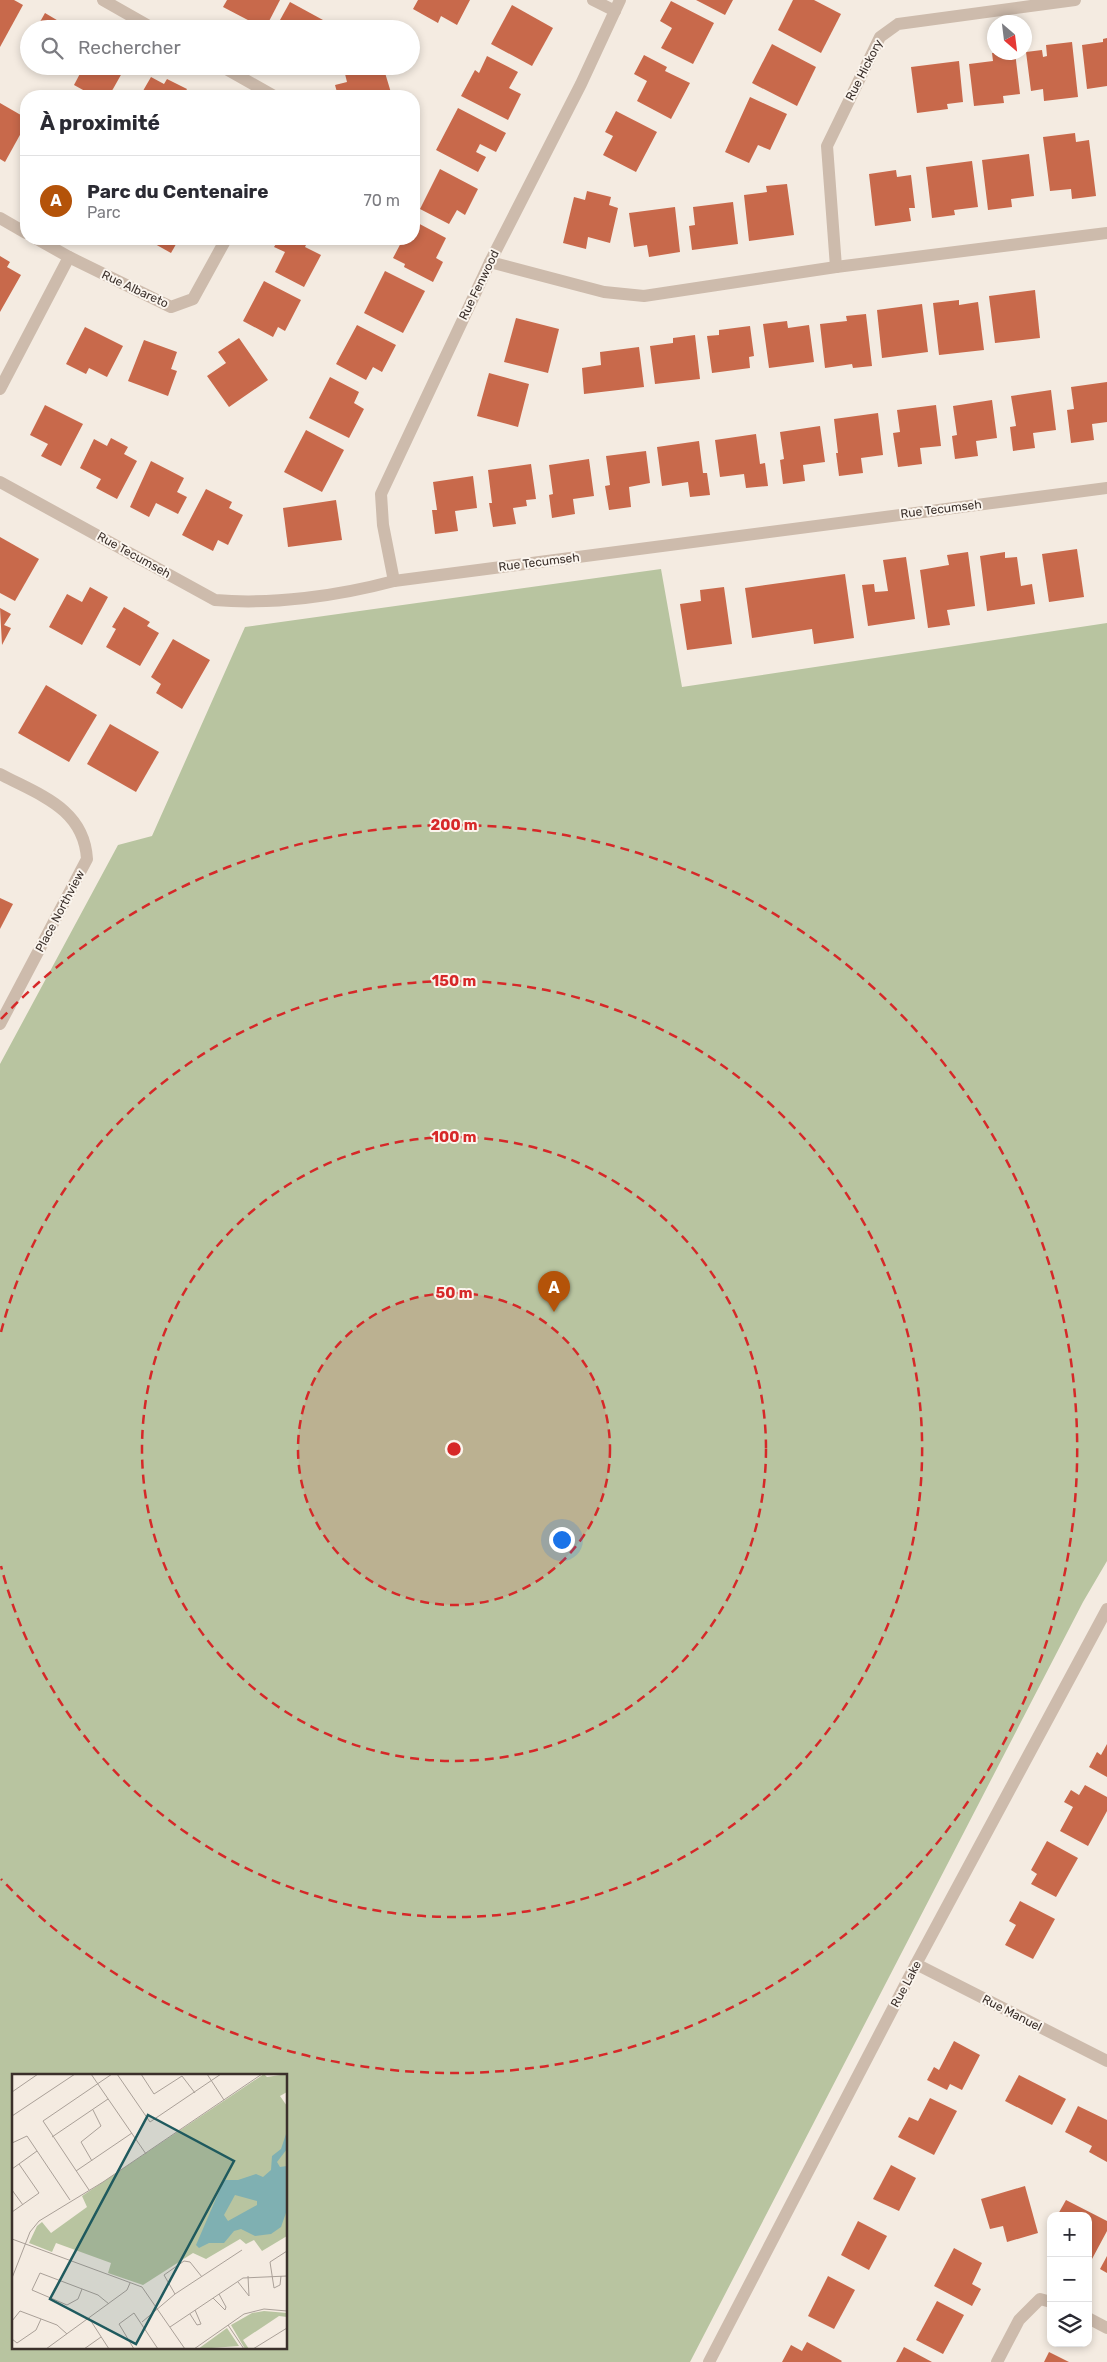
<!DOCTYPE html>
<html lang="fr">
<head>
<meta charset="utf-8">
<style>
  :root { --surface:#fff; --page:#f2f2f3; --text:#2b2b33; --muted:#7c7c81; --line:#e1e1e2; --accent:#b45309 }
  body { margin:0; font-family:Rubik,sans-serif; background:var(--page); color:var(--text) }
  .controls { position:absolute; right:15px; bottom:15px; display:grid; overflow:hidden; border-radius:10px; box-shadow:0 2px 8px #0003 }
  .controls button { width:45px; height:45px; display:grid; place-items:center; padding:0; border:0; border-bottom:1px solid var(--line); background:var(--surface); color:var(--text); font:25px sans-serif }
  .compass { position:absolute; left:987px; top:15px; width:45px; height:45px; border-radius:50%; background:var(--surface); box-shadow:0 2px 8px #0003; rotate:152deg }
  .you { position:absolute; left:561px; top:1539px; width:18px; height:18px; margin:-12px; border:4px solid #fff; border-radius:50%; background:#1a73e8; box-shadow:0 0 0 8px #1a73e833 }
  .badge { display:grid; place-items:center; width:32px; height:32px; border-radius:50%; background:var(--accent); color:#fff; font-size:16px; font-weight:700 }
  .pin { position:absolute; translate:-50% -41px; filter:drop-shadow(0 1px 2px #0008) }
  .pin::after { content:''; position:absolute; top:26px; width:18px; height:15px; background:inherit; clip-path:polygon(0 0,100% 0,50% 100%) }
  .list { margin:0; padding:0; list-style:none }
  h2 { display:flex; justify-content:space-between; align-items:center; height:65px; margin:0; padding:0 20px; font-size:21px }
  h2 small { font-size:16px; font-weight:400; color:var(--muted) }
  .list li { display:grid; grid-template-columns:32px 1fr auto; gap:15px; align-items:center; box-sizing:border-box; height:90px; padding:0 20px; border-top:1px solid var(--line) }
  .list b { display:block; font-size:19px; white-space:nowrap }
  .list p { margin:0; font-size:16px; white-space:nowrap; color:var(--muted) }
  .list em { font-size:16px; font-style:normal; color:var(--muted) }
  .icon { flex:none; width:28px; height:28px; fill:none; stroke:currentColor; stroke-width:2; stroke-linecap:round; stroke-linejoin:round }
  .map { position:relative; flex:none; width:1107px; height:2362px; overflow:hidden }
  .search { position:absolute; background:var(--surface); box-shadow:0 2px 8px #0003; left:20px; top:20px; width:400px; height:55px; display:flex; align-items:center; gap:12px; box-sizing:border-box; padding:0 18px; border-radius:28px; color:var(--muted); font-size:19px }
  .panel { position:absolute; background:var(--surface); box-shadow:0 2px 8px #0003; left:20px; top:90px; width:400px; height:155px; border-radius:20px }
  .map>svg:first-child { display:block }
  .green { fill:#b8c4a0; fill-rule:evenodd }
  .building { fill:#c8694b }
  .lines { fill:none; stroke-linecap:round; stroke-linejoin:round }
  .minor { stroke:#cdbbac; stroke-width:12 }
  .tertiary { stroke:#cdbbac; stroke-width:12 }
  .ring { fill:none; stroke:#d62828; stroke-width:2.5; stroke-dasharray:9 6 }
  .labels { text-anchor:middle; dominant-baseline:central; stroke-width:4; stroke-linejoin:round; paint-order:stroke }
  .street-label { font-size:12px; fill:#3b302b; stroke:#fbf5ee }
  .inset-road { fill:none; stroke:#aaa098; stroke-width:1 }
  .view { fill:#1f5a5e; fill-opacity:0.15; stroke:#1f5a5e; stroke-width:2.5 }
  .inset-edge { fill:none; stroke:#3b302b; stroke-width:2.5 }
  .centre { fill:#d62828; stroke:#fbf5ee; stroke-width:2.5 }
  .ring-label { font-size:15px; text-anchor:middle; font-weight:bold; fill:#d62828; stroke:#fbf5ee; stroke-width:4; stroke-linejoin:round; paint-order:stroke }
</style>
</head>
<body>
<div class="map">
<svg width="1107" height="2362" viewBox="0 0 1107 2362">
  <rect width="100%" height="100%" fill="#f4ebe1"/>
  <path class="green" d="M661,569L682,687L1107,623V1561L1083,1602L690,2362H0V1064L118,845L152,836L245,627ZM14,2076H286V2348H14Z"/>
  <g class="building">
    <path d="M0,0H14L23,5L0,47Z"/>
    <path d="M227,0H280L265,29L223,7Z"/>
    <path d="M418,0H470L457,25L441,16L438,23L413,9Z"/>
    <path d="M696,0H733L725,15Z"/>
    <path d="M793,0H814L841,14L821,53L778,30Z"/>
    <path d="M671,1L714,23L693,64L661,48L672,28L660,21Z"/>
    <path d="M290,2L334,26L333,29H275Z"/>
    <path d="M512,5L553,28L532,66L491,44Z"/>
    <path d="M45,13L72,29H36Z"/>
    <path d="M1107,38V86L1087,89L1082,45L1103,42V39Z"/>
    <path d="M1072,42L1078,97L1044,101L1043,89L1031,91L1026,52L1042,50L1043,57L1047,56L1046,45Z"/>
    <path d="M772,44L816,67L797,106L752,83Z"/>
    <path d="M1015,52L1020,94L1003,96L1004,103L974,106L969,64L993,61L992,53Z"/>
    <path d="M644,55L667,67L665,71L690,83L671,119L637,101L647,81L634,74Z"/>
    <path d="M487,56L518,72L509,88L521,94L508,120L461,96L475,70L479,73Z"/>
    <path d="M959,61L963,102L947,104L948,109L917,113L911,67Z"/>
    <path d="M84,66H126L109,96H94L74,85Z"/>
    <path d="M343,66H383L392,96H338L335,85L347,82Z"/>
    <path d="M151,77L164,84L167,79L187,89L183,96H140Z"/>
    <path d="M750,97L787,114L770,150L758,145L749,163L725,152Z"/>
    <path d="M0,103L26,118V124L5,162L0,159Z"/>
    <path d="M458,108L506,133L496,152L480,144L476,152L486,157L478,172L436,150Z"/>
    <path d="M616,111L657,132L636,172L603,155L613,136L605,132Z"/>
    <path d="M1075,133L1076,142L1089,140L1096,196L1072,199L1071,189L1050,191L1043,137Z"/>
    <path d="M1029,154L1034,196L1011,199L1012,207L988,210L982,160Z"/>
    <path d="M972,161L978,207L954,210L955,215L932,218L926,167Z"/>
    <path d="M440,169L478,189L465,215L457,210L449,224L420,209Z"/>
    <path d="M896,170L897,177L911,175L915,208H909L911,221L875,226L869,174Z"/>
    <path d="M787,184L794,235L749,241L744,195L767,192L766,186Z"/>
    <path d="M587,191L611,197L609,205L618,208L610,243L588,237L586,249L563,243L574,197L585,200Z"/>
    <path d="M733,202L738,244L692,250L689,226L695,225L693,207Z"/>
    <path d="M675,207L680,252L649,257L647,245L634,247L629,213Z"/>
    <path d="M414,221L446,238L436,258L443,262L433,282L404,267L405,264L393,258L403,239H414Z"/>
    <path d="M146,239H179L171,253Z"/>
    <path d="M279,239H309L305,247L321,255L304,287L275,272L285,252L274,247Z"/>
    <path d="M0,256L10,262L7,267L21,275L0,312Z"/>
    <path d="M385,271L425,291L403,333L364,313Z"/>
    <path d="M264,281L301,300L285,331L278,327L273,337L243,321Z"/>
    <path d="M1035,290L1040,338L995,343L989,296Z"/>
    <path d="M959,300V305L978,302L984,350L939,355L933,303Z"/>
    <path d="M922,304L928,352L882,358L877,310Z"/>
    <path d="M866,314L872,366L853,368L852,364L825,368L820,324L847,321L846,316Z"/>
    <path d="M516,318L559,329L548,373L504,362Z"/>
    <path d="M787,321L788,328L809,325L814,362L769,368L763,324Z"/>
    <path d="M357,325L396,345L382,372L373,367L366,380L336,364Z"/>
    <path d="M750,326L754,356L749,357L750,368L712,373L707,336L719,335V330Z"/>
    <path d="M85,327L123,346L107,377L89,368L86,374L66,364Z"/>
    <path d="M695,335L700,379L655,384L650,346L673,343V338Z"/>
    <path d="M239,338L268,380L229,407L207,376L226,363L218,352Z"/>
    <path d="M144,340L177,352L171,369L177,371L168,396L128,381Z"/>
    <path d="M639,347L644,387L584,394L582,368L601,365L600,352Z"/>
    <path d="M489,373L529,384L518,427L477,416Z"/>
    <path d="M330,377L359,392L354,403L364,409L349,438L309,418Z"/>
    <path d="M1107,382V422L1092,424L1094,440L1071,443L1067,410L1074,409L1071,387Z"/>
    <path d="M1051,390L1056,430L1033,433L1035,448L1013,451L1010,427L1016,426L1011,396Z"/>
    <path d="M992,400L997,438L976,441L978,456L955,459L952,436L957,435L953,406Z"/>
    <path d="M45,405L83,424L61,466L41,456L48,444L30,435Z"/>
    <path d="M936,405L941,446L920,448L922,464L898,467L893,433L900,432L897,410Z"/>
    <path d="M878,413L883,455L861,458L863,473L839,476L836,453H838L834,419Z"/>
    <path d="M820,426L825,462L803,465L805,481L783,484L780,460L784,459L780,432Z"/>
    <path d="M306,430L344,450L322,492L284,472Z"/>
    <path d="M756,434L760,464L765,463L768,486L746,488L744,474L720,477L715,440Z"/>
    <path d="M111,438L128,447L124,454L137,461L117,499L96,488L101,479L80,468L94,439L107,446Z"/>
    <path d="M699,441L703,473H707L710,495L690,497L688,482L662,486L657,447Z"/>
    <path d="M646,451L650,483L629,487L631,507L609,510L605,486L610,485L606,456Z"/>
    <path d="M589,459L594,496L573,499L575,514L552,518L549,495L553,494L549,465Z"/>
    <path d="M151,461L184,478L177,492L187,497L178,514L156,503L149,517L130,507Z"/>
    <path d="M531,464L536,499L526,500L527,506L513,508L516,524L493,527L489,503H492L488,470Z"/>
    <path d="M473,476L477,508L455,511L458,531L435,534L432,510H437L433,482Z"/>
    <path d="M206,489L232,502L229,508L243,515L228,545L218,540L213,551L182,535Z"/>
    <path d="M336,500L342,540L288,547L283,508Z"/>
    <path d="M0,537L39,559L15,601L0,593Z"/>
    <path d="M1077,549L1084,597L1049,602L1042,554Z"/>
    <path d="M968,552L975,606L947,610L950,625L928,628L920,570L949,565L947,555Z"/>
    <path d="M1005,552V558L1017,557L1021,586L1032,584L1035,604L987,611L980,556Z"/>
    <path d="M906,557L915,619L868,626L862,585L874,584L875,592L888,591L883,560Z"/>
    <path d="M845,574L854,638L814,644L812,629L752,638L745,588Z"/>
    <path d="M90,587L108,597L82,645L49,627L67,594L82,602Z"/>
    <path d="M724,587L732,644L687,650L680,604L701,601L700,590Z"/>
    <path d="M124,607L150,622L147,626L159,633L140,666L106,647L116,629L112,627Z"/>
    <path d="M0,608L11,614L4,625L11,628L2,645Z"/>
    <path d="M173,639L210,660L182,709L156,693L161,684L151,677Z"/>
    <path d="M46,685L97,715L69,762L18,733Z"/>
    <path d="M110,724L159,752L136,792L87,764Z"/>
    <path d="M0,898L13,904L0,929Z"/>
    <path d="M1107,1744V1777L1089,1767L1097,1752L1101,1755Z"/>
    <path d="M1085,1785L1107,1797V1811L1088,1846L1060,1831L1073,1807L1064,1802L1071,1790L1079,1795Z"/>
    <path d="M1047,1841L1078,1858L1056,1897L1031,1884L1037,1874L1031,1870Z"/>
    <path d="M1020,1901L1055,1919L1033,1959L1005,1945L1016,1925L1009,1921Z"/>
    <path d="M954,2041L980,2055L962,2090L950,2084L947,2090L927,2080L934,2067L939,2070Z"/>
    <path d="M1019,2075L1066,2099L1052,2125L1005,2101Z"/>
    <path d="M930,2098L957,2111L934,2155L898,2137L909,2117L918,2121Z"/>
    <path d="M1078,2106L1107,2120V2162L1089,2152L1092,2146L1065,2132Z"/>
    <path d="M891,2165L916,2178L899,2211L873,2199Z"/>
    <path d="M1025,2186L1038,2233L1007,2242L1003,2226L990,2229L981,2199Z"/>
    <path d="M1066,2200L1107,2221V2231L1092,2259L1088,2257V2216H1057Z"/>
    <path d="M858,2221L887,2236L869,2270L841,2255Z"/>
    <path d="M954,2248L982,2263L972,2284L981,2289L972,2306L934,2286Z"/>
    <path d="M1107,2256V2273L1100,2269Z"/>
    <path d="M828,2276L855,2290L834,2329L808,2316Z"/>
    <path d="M937,2301L964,2315L943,2354L916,2340Z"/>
    <path d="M807,2342L842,2361L841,2362H782L791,2345L802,2351Z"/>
    <path d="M904,2347L932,2362H896Z"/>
    <path d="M1049,2352L1069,2362H1044Z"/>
  </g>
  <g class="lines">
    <g class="minor">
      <path d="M103,0L154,29"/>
      <path d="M593,0L615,11"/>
      <path d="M221,66L274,96"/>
      <path d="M0,218L26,233"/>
      <path d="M37,239L69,257L171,307L193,299L226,239"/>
      <path d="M490,262L604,292L644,296L836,267L1107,233"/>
      <path d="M836,267L827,146L880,37L898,24L1075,0"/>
      <path d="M0,389L69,257"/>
      <path d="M394,581L383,525L381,494L490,262L581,84L620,0"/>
      <path d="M0,774C39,795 84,808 87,859L0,1024"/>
      <path d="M916,1964L1107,2061"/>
      <path d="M1088,2318L1107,2328"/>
      <path d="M997,2362L1019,2320L1040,2299L1051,2302"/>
    </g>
    <g class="tertiary">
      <path d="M0,482L215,600C272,605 338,596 394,581L1107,488"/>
      <path d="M709,2362L916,1964L1107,1609"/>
    </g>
  </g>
  <circle cx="454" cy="1449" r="156" fill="#d62828" fill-opacity=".12"/>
  <g class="ring">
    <circle cx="454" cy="1449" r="156"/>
    <circle cx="454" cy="1449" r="312"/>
    <path d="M1 1332A468 468 0 1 1 1 1566"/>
    <path d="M1 1019A624 624 0 1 1 1 1879"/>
  </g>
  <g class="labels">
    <g class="street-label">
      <text transform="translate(864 70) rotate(-63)">Rue Hickory</text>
      <text transform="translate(479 285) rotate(-64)">Rue Fenwood</text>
      <text transform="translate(135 289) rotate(25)">Rue Albareto</text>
      <text transform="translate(941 509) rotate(-7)">Rue Tecumseh</text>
      <text transform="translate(134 555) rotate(29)">Rue Tecumseh</text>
      <text transform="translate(539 562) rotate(-7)">Rue Tecumseh</text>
      <text transform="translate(60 911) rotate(-62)">Place Northview</text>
      <text transform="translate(906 1984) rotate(-62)">Rue Lake</text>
      <text transform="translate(1012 2013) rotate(27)">Rue Manuel</text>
    </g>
  </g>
  <g transform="translate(12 2074)">
    <rect width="275" height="275" fill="#f4ebe1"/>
    <path d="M252,0L255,3L275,0V18L268,22L275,32V162L250,177L242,166L234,170L228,165L194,185L181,179L131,211L96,199L99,189L44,169L40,178L17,169L25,152L30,148L39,159L75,133L70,122ZM252,237L275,239V243L267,242L231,266L237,275H233L219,251L240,239ZM215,254L227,272L186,275Z" fill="#b8c4a0"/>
    <path d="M275,57V75L265,88L268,93L275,92V136L269,153L259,160L243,162L229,155L222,157L212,169H197L187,174L184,171L212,106H226L244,100L251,103L259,96L260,82L269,75ZM223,121L245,127V131L216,147L212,141Z" fill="#7fb0b2" fill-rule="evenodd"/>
    <path class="inset-road" d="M79,0L134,80M105,0L138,48L209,0M129,0L142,20L170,2L183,19M195,0L212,26M0,18L26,0M0,42L63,0M40,63L96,25M0,69L15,62L58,126M80,87L69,68L89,52L81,36M0,95L25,77M64,97L120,59M0,116L11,131M77,116L31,47L100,0M0,138L27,119L7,90M0,165L130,213L173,275M269,202L268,211L262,214L258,188L275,177M0,204L18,158L27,147L91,108L250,0M226,208L237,222L236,202M70,215L66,225L55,231L20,216L28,199L86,221L97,230M163,220L152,201L172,187L178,188L190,203M201,224L213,236L214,233L207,220M178,240L185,251L189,250L183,236M77,244L97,275M0,247L8,237L45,251L55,260M130,248L163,220L230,176M216,251L232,275M158,253L231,204L275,202M0,265L5,269L24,256L29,245M34,275L115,216L118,209M72,275L89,263M122,275L107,250L122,239L146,275M182,275L232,240L252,235L275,237M241,275L275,254"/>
    <path class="view" d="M136,41L222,87L124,270L38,225Z"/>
    <rect width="275" height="275" class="inset-edge"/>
  </g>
  <circle cx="454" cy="1449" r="8" class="centre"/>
  <g class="ring-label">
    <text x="454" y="830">200 m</text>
    <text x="454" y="986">150 m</text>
    <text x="454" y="1142">100 m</text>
    <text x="454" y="1298">50 m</text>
  </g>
</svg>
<div class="controls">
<button>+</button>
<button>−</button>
<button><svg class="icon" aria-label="layers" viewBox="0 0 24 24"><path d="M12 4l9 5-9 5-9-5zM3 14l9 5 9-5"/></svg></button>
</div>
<svg class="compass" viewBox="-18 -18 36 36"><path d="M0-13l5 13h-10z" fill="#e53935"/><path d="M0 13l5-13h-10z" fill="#7c7c81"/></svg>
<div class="you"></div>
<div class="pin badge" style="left:554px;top:1312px">A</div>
<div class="search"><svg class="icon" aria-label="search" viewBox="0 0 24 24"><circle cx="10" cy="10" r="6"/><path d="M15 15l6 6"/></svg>Rechercher</div>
<section class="panel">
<h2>À proximité<small></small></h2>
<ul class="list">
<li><span class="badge">A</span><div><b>Parc du Centenaire</b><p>Parc</p></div><em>70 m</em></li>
</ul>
</section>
</div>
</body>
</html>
